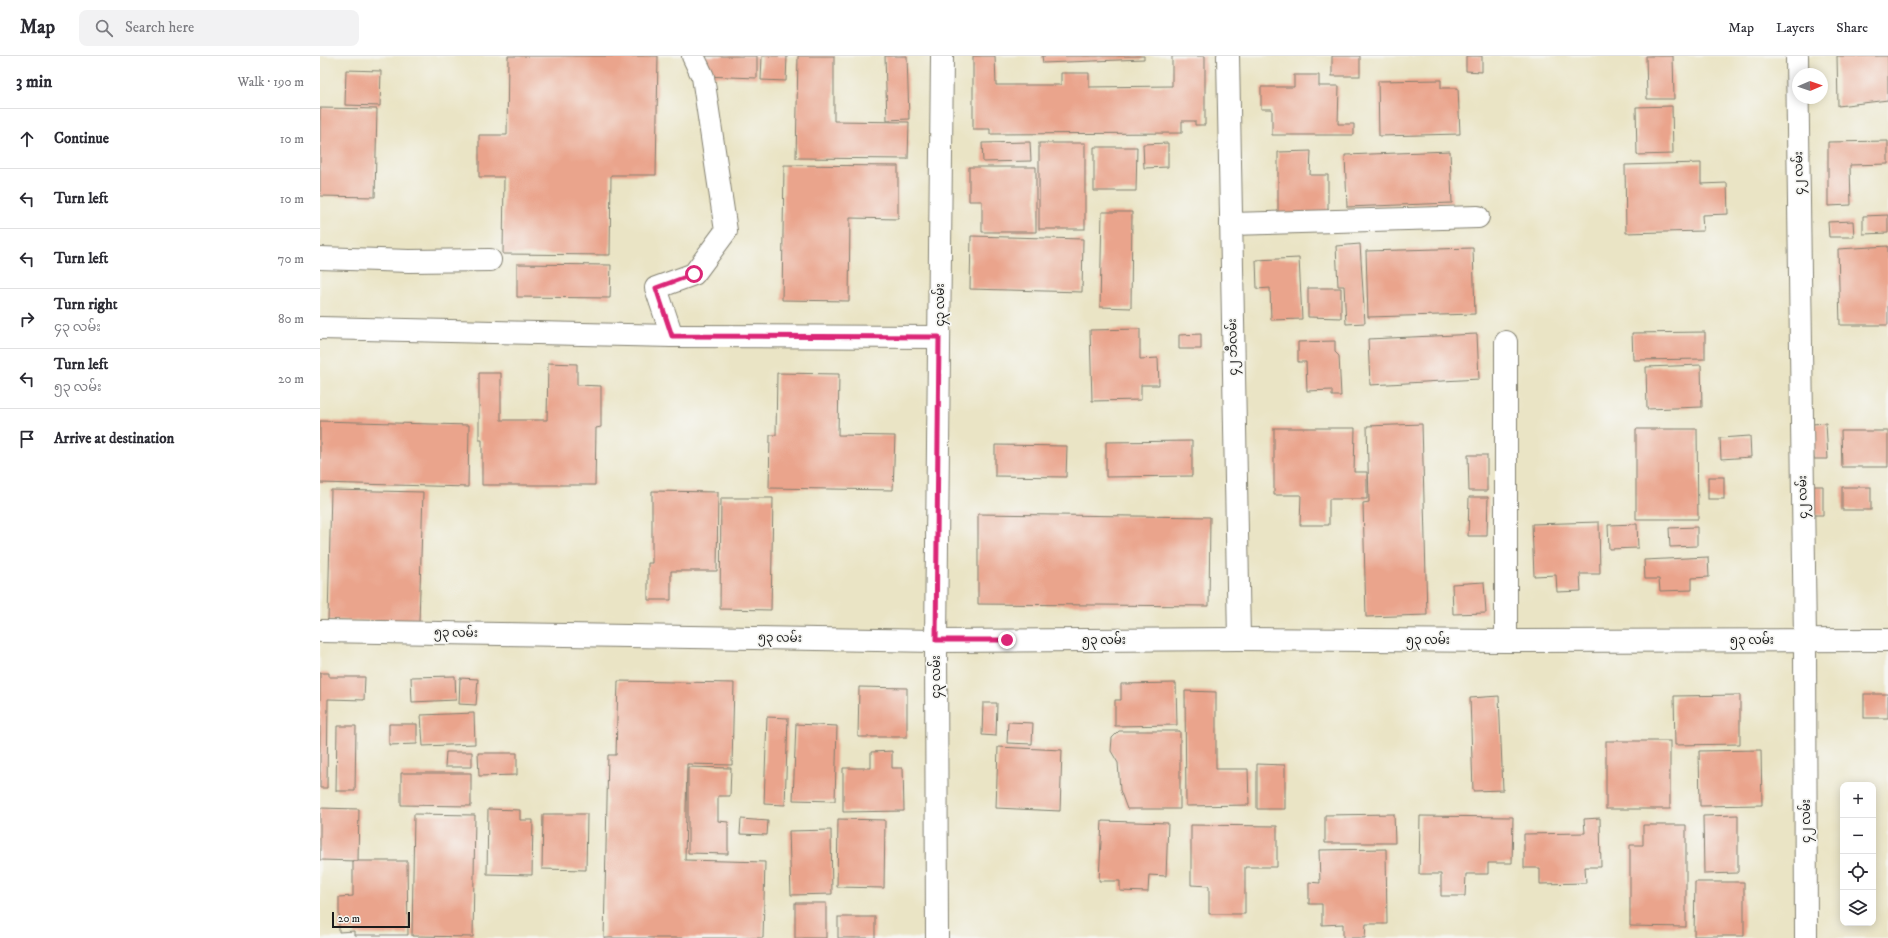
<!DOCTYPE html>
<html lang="en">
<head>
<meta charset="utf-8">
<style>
  :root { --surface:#fff; --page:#f2f2f3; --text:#2b2b33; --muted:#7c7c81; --line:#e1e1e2 }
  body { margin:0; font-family:"IM FELL DW Pica","Noto Sans Myanmar",serif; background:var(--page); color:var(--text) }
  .controls { position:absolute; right:12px; bottom:12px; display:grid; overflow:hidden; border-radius:8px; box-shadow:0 2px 10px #0003 }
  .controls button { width:36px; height:36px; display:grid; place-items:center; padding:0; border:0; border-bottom:1px solid var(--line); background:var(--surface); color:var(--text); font:20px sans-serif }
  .compass { position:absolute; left:1472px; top:12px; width:36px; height:36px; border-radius:50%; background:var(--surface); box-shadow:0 2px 10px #0003; rotate:88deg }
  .scale { position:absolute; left:12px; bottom:10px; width:78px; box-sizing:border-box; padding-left:4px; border:2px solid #1c1c1c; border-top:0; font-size:11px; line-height:14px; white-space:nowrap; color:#1c1c1c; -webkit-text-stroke:3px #f6f6f2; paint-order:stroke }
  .stop { position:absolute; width:12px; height:12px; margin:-9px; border:3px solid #db2777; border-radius:50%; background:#fff }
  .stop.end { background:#db2777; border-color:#fff; box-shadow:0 1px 4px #0008 }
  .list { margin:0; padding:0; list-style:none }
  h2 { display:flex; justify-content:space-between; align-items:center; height:52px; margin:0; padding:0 16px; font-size:17px }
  h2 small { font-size:13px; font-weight:400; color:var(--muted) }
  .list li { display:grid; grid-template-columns:26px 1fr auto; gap:12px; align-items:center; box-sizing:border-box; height:60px; padding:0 16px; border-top:1px solid var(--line) }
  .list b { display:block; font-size:15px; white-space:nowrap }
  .list p { margin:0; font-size:13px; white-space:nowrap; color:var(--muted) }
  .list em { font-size:13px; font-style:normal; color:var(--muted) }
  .icon { flex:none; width:22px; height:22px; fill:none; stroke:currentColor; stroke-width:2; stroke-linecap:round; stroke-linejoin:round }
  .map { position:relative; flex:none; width:1568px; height:882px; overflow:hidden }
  header { display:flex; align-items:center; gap:24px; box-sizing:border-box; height:56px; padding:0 20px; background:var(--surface); border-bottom:1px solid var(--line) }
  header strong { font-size:19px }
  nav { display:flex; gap:22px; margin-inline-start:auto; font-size:14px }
  .search { width:280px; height:36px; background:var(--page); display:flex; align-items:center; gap:10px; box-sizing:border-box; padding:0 14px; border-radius:8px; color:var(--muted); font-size:15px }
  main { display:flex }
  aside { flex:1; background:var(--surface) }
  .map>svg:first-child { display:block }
  .building { fill:#eaa48c }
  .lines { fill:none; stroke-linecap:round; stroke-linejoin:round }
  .minor-casing { stroke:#838070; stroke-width:24 }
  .minor { stroke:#fff; stroke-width:22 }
  .route { stroke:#db2777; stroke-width:5 }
  .labels { text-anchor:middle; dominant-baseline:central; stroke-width:3.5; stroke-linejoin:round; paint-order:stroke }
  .street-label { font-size:12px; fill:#1c1c1c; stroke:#f6f6f2 }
</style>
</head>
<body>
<header>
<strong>Map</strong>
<div class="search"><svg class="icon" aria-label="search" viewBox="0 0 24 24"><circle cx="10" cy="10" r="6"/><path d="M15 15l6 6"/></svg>Search here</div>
<nav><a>Map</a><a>Layers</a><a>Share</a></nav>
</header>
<main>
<aside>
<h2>3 min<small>Walk · 190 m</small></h2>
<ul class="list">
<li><svg class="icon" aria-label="ahead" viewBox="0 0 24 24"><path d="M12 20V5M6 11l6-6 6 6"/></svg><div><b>Continue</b></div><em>10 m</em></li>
<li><svg class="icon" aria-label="left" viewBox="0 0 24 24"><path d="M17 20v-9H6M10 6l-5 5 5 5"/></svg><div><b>Turn left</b></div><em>10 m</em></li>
<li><svg class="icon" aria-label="left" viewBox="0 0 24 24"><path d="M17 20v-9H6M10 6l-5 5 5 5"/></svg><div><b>Turn left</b></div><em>70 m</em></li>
<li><svg class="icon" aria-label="right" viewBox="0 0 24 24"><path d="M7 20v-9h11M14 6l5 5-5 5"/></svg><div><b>Turn right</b><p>၄၃ လမ်း</p></div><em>80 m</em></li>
<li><svg class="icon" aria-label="left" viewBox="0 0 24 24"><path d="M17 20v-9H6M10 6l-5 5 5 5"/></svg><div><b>Turn left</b><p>၅၃ လမ်း</p></div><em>20 m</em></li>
<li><svg class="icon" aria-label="arrive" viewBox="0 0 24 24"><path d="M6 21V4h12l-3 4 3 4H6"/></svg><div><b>Arrive at destination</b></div></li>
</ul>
</aside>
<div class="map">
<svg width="1568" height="882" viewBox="0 0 1568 882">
  <rect width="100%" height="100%" fill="#f6f6f2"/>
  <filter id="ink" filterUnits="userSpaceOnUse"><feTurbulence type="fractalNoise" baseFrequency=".025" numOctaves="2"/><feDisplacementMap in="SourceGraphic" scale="8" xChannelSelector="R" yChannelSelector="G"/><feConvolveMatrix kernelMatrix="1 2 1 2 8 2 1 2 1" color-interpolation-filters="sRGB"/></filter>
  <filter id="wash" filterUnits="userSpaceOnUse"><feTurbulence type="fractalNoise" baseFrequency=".012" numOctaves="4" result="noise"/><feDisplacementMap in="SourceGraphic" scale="16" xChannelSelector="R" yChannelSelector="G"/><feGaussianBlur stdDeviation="0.9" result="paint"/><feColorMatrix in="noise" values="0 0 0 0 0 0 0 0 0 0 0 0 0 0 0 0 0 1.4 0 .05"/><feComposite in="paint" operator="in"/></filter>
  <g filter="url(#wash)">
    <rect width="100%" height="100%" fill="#eae4c5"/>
    <g id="blocks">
      <g class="building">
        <path d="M188,0H338L336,119H291L290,199L183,198L184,121H159V79H187Z"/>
        <path d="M385,0H437V22L384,20Z"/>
        <path d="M442,0H467L466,25L441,24Z"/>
        <path d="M478,0H514V65L589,66L588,103L476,102Z"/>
        <path d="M565,0H587L589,63L567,64Z"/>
        <path d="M653,0H675L676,29H741V17H769V31L852,30V0H885V69H875V65H862V77L670,78V73H653Z"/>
        <path d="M722,0H824V3L723,7Z"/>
        <rect x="1012" y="0" width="28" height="20"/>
        <path d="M1146,0H1162V16L1146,15Z"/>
        <path d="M1326,0H1353L1354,43H1327Z"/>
        <path d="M1517,0H1568V44L1518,50Z"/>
        <path d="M26,14L61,15L60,50L25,49Z"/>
        <path d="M974,19H999V30H1019L1018,68H1034V79H952V53H941V31H974Z"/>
        <path d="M1121,24V32H1138L1140,78L1059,80L1058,25Z"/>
        <path d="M1352,50L1353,98L1317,99L1316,51Z"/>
        <path d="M0,52L57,53L55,141L0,140Z"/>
        <path d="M1568,85V108L1530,109L1531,149L1508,150V86Z"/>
        <path d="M710,86L711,105L663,106L662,87Z"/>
        <rect x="719" y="87" width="46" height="86"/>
        <path d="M848,87V111L824,112L823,88Z"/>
        <path d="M774,91H817L816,135H774Z"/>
        <path d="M991,95L990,119H1008V158H958V96Z"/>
        <path d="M1130,95L1132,147L1027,151L1025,99Z"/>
        <path d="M1381,107V128L1407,127L1408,158L1382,159L1383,175L1306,177L1305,109Z"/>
        <path d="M464,109L578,110V163L530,162L529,245L462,244Z"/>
        <path d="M649,111H716V176H662V145H649Z"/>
        <path d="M782,156H812L811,252L780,251Z"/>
        <path d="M1568,159V177L1543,178V160Z"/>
        <path d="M1533,165L1534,181H1509L1508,166Z"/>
        <path d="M651,180L763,183L762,236L650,233Z"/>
        <path d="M1040,188L1045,267L1026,268L1024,230H1018L1016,190Z"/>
        <path d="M1568,190V269H1520L1518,193Z"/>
        <path d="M1153,192L1155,258L1048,261L1046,195Z"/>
        <path d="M979,202L982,263L951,264L950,232L937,233L936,204Z"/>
        <path d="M197,208L291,209L290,242L197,241Z"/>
        <path d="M988,232H1021V262L988,261Z"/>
        <path d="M820,273V303L838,302L839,329H821V344L772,345L770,274Z"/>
        <path d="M1385,276V303L1313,304L1312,277Z"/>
        <path d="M881,278V293H859V279Z"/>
        <path d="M1157,278L1159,323L1050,329L1048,283Z"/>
        <path d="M1015,285V296L1019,300L1021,340H1012V334L987,335L986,306H978V286Z"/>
        <path d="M228,307L257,308V329L281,330V371L276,372L275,429H162V384H159V317H181V364H227Z"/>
        <path d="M1381,309L1382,351L1327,353L1326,311Z"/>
        <path d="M457,317L519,318L518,379L575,380L573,434L449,432L450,379H456Z"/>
        <path d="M0,365L149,369L148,431L0,427Z"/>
        <path d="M1506,367L1508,403H1494L1492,368Z"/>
        <path d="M1102,368L1107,559L1046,561L1043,447L1049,446L1047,370Z"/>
        <path d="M954,372H1035L1034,416H1047V443H1009V469H980L981,439H954Z"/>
        <path d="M1316,373H1377L1378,463H1316Z"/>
        <path d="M1521,375H1568V411H1522Z"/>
        <path d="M1430,380L1431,401L1401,403L1400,382Z"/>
        <path d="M872,385V420L786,421V386Z"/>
        <path d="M675,389L747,390L746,421L675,420Z"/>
        <path d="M1148,399H1167V435H1149Z"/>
        <rect x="1388" y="421" width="16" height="22"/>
        <path d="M1492,430H1503V459H1493Z"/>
        <rect x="1522" y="431" width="29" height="23"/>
        <path d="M11,434L103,436L99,566L8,564Z"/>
        <path d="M332,435L398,436L397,515H351V544H328V507H332Z"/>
        <path d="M1149,441H1168L1167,480H1148Z"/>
        <path d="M401,442H453L451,554L400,553Z"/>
        <path d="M658,458L890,461L889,550L658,548Z"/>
        <path d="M1279,466L1280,518H1260L1261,535L1237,536L1236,519L1214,520L1212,468Z"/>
        <path d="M1317,468L1318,492L1289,493L1288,469Z"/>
        <path d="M1377,471V490L1350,491L1349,472Z"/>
        <path d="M1388,501L1389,521L1372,522V534L1340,535L1339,523H1325L1324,504Z"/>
        <path d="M1164,526L1166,557L1133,558L1132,528Z"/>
        <path d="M0,617H9V621H45L44,644L8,643L7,732H0Z"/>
        <path d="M135,620L136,644L92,646L91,621Z"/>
        <path d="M140,622L158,623L156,649L139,648Z"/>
        <path d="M298,625L414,627L412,709L367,708L365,804L445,806L443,882H284L288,699H296Z"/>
        <path d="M856,627L857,669L795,670V644H801V628Z"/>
        <path d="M539,631L587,632V681H538Z"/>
        <path d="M865,635L896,636V713H928L929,749L866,750Z"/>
        <rect x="1544" y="638" width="24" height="24"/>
        <path d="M1420,639V688L1355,689L1354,640Z"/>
        <path d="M1179,640L1183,734L1153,735L1150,642Z"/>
        <path d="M663,647H677L676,680L662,679Z"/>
        <path d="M154,657L155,688L103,690L101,659Z"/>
        <path d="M447,661L468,662L465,749L444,748Z"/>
        <path d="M688,666L713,667L712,688L687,687Z"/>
        <path d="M69,668H97V688L69,689Z"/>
        <path d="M476,668L517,670L515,745L473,744Z"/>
        <path d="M17,670H36L35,735H16Z"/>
        <path d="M799,675H860V753H807L800,734L798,707L791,695L792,682Z"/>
        <rect x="1286" y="685" width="64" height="68"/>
        <path d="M678,691L742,694L740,755L676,752Z"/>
        <path d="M1441,694L1442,749L1380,750L1379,695Z"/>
        <path d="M572,695V712H583L584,755L523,756V712H551V696Z"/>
        <path d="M126,696H152V711H125Z"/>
        <path d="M158,697H197V719L159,720Z"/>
        <path d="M937,708L965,709V753H937Z"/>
        <path d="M368,711L411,712L410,740H398V765L408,766V798L368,797Z"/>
        <path d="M81,717H151V750L81,749Z"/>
        <path d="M0,752L39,753L38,805L0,804Z"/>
        <path d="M168,753L200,754V764H213L212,819L167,818Z"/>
        <path d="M94,758L155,759L153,881L92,880Z"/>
        <path d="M223,758H267L266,814L222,813Z"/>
        <path d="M1074,758L1075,787H1005V759Z"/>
        <path d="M1418,759V817L1384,818L1383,760Z"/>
        <path d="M1100,760L1193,761L1192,807H1168V818H1146L1145,840H1121V818H1099Z"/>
        <path d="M1280,762L1281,811H1265L1266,827L1220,828V812H1204V778L1265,777L1264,763Z"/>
        <path d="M421,763L448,765L447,779L420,778Z"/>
        <path d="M518,763L565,764L564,832L517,831Z"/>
        <path d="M782,765L848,767L846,820L829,819L828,836L800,835V825H779Z"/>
        <path d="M871,769L957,770V811H925V858H889V830L871,829Z"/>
        <path d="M1323,769H1366V871L1310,870V789H1323Z"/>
        <path d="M511,774L512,838L471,839L469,775Z"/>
        <path d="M1066,793L1067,868H1046L1045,882H1023V868L1002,869V848H989V826L1000,827L999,794Z"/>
        <path d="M33,805H87L88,879H34V875L19,876V841L33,840Z"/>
        <path d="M1375,826H1424V880H1374Z"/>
        <rect x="475" y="847" width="31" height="35"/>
        <rect x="518" y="861" width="37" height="21"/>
      </g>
    </g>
  </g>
  <g filter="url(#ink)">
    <use href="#blocks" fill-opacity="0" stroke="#838070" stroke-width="1"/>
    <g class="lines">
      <g class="minor-casing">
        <g id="minor">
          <path d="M908,0L919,583"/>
          <path d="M1477,0L1485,584L1486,882"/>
          <path d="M911,168L1158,161"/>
          <path d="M0,202L89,205L170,204"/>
          <path d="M0,272L352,280L619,281"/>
          <path d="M352,280L336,232L374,218L406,175L383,21L373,0"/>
          <path d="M0,575L616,585L919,583L1186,585L1568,584"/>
          <path d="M1186,585V286"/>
          <path d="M617,882L616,585L622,0"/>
        </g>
      </g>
      <use href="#minor" class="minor"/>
    </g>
  </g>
  <g class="lines" filter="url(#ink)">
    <path class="route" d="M374,218L336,232L352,280L619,281L616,584H687"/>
  </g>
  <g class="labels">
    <g class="street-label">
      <text transform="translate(1479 117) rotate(-91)">၄၂ လမ်း</text>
      <text transform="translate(620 249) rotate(-90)">၄၃ လမ်း</text>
      <text transform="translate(913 291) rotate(-91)">၄၂ ဘီလမ်း</text>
      <text transform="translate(1483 441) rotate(-91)">၄၂ လမ်း</text>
      <text transform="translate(136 577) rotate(1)">၅၃ လမ်း</text>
      <text transform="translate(460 582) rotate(1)">၅၃ လမ်း</text>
      <text x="784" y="584">၅၃ လမ်း</text>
      <text x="1108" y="584">၅၃ လမ်း</text>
      <text x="1432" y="584">၅၃ လမ်း</text>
      <text transform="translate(616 621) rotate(-90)">၄၃ လမ်း</text>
      <text transform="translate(1486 765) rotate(-90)">၄၂ လမ်း</text>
    </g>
  </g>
</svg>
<div class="controls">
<button>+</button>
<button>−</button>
<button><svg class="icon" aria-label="locate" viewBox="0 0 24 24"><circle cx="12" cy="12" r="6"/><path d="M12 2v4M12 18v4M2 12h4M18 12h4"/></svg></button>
<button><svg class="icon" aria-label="layers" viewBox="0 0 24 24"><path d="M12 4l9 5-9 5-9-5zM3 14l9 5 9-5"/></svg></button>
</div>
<svg class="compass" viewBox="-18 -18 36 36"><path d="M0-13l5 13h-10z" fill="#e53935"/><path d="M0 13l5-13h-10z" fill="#7c7c81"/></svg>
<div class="scale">20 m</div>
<div class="stop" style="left:374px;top:218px"></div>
<div class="stop end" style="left:687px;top:584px"></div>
</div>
</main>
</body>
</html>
